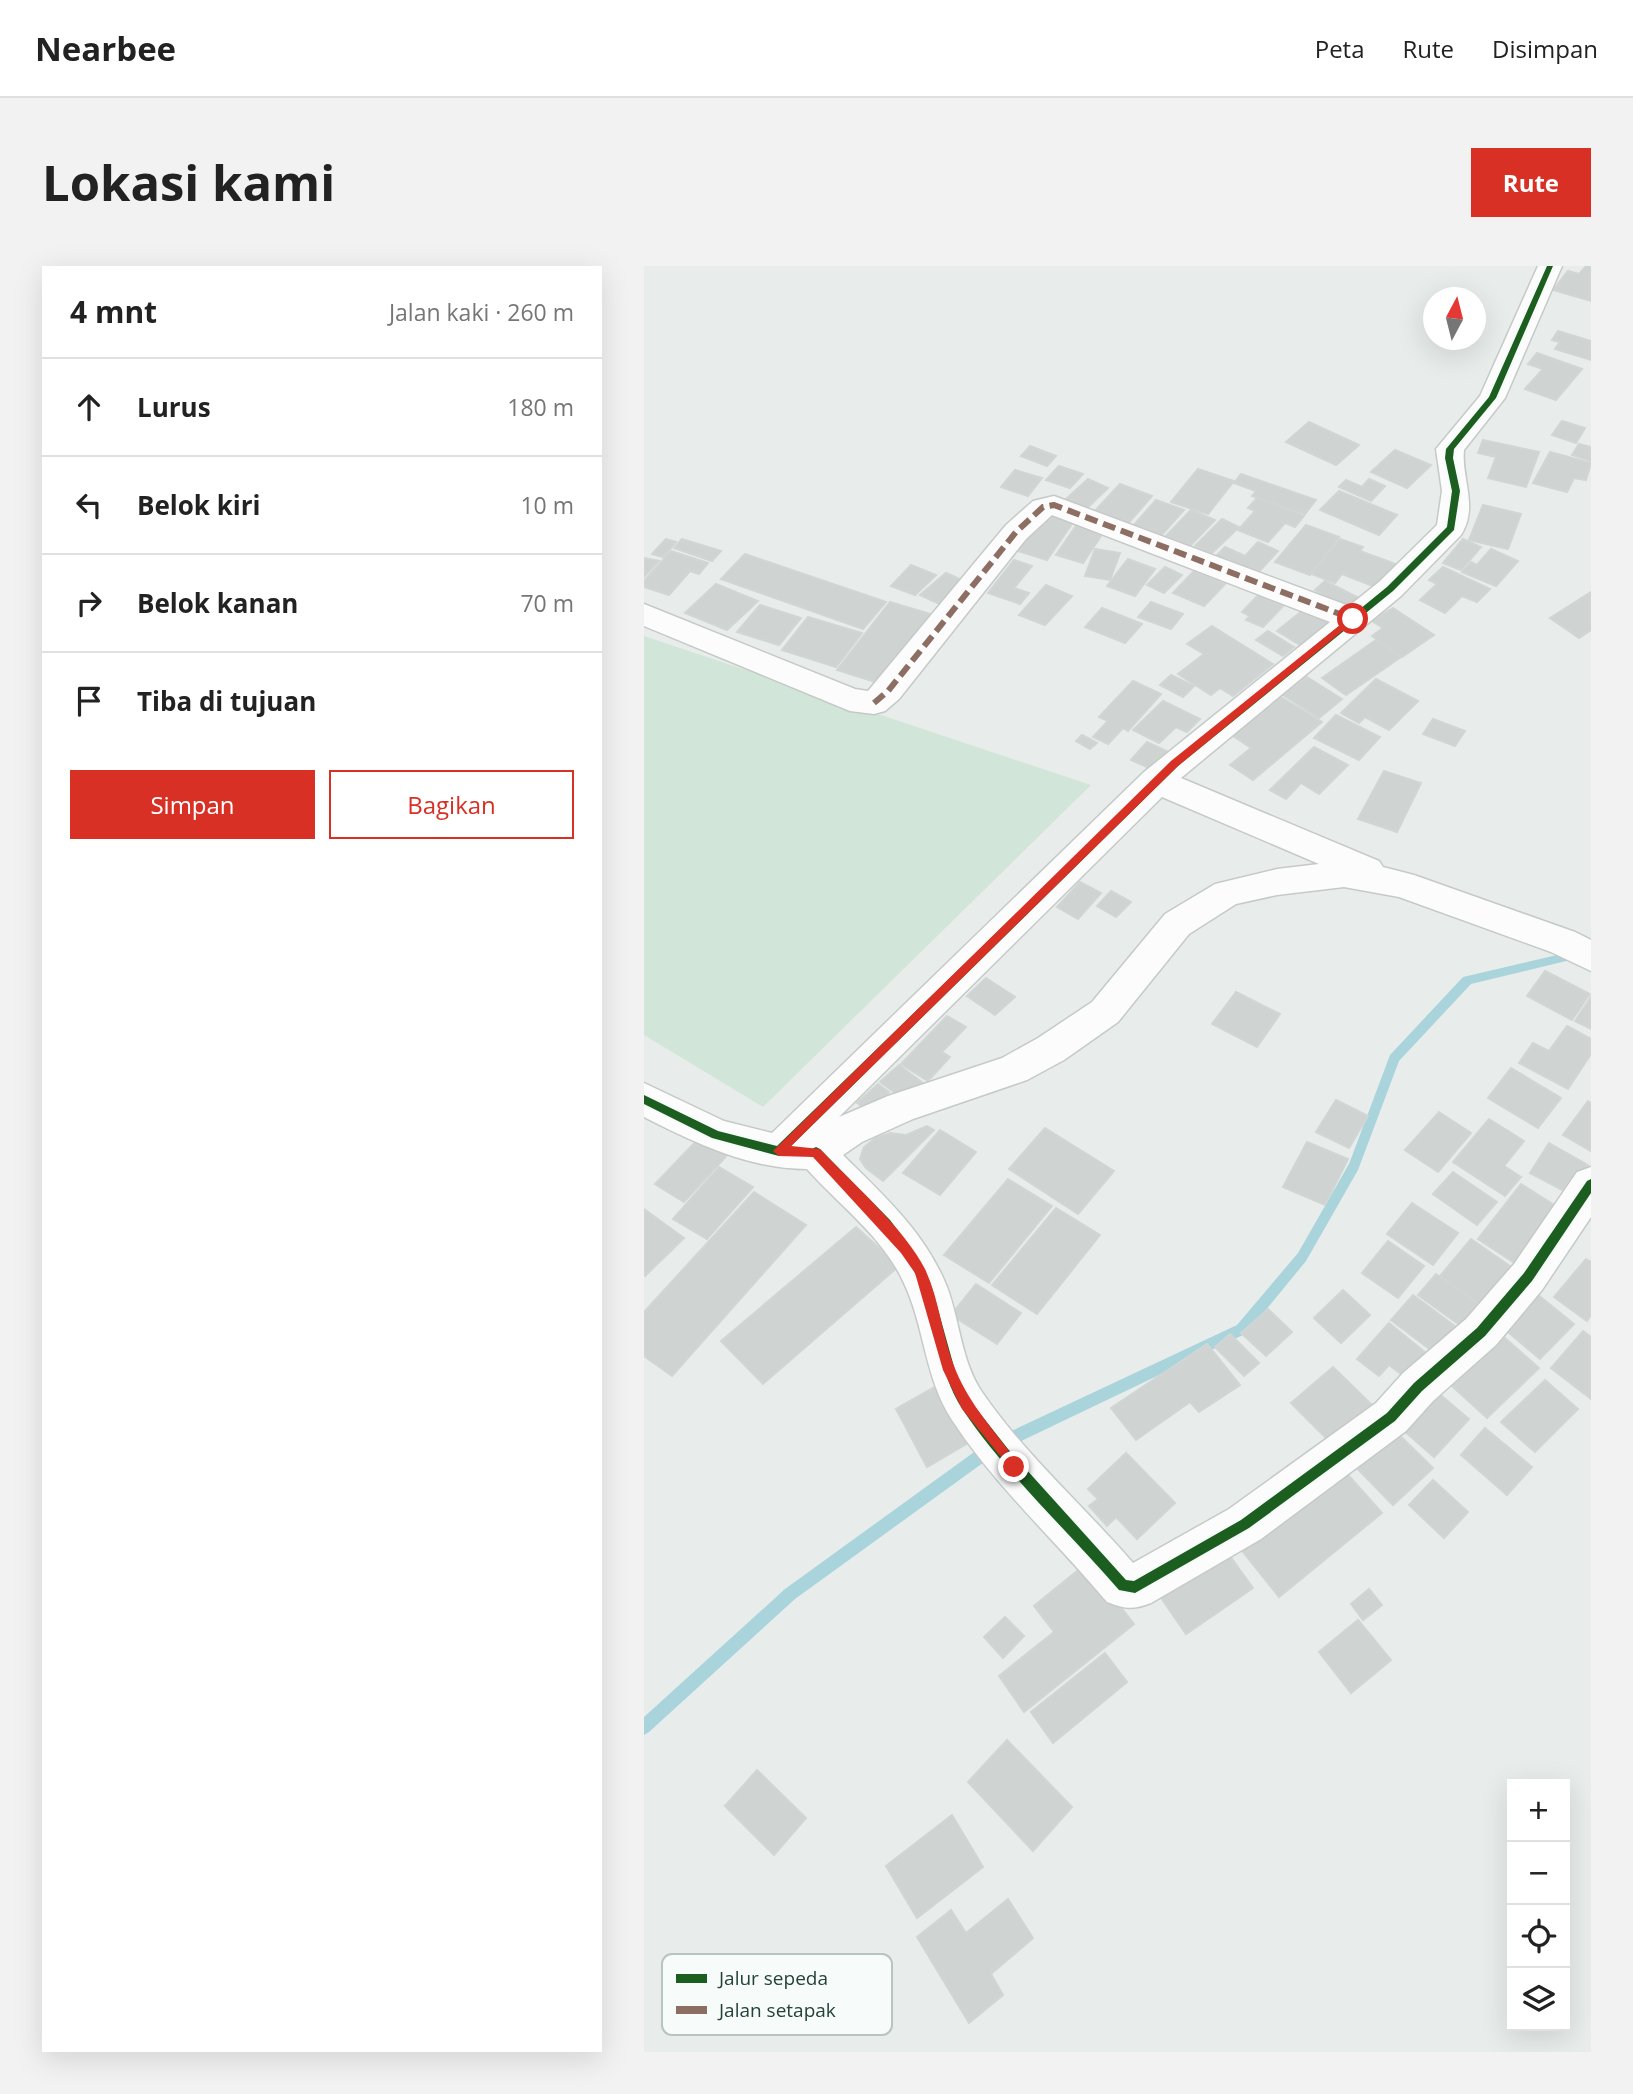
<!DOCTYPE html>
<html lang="id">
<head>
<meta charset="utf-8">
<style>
  :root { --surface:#fff; --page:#f2f2f2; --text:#222; --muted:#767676; --line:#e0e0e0; --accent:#d93025 }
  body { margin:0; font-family:"Open Sans",sans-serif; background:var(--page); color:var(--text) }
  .controls { position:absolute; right:21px; bottom:21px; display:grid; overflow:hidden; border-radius:0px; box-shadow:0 7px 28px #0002 }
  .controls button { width:63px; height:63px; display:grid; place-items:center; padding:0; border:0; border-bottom:2px solid var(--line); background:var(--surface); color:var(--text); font:35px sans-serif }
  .compass { position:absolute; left:779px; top:21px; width:63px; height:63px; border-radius:50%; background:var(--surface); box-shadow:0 7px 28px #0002; rotate:7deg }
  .stop { position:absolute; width:21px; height:21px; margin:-16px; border:5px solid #d93025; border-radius:50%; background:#fff }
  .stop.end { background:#d93025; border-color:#fff; box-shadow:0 2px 7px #0008 }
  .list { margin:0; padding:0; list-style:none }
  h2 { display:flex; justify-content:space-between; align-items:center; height:91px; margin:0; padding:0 28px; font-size:30px }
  h2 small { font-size:23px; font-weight:400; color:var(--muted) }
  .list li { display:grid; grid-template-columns:46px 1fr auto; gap:21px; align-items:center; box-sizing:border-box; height:98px; padding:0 28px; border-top:2px solid var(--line) }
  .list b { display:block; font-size:26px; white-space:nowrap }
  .list em { font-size:23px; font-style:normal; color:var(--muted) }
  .actions { display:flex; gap:14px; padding:21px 28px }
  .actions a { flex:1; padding:16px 0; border:2px solid var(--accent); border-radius:0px; text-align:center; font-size:24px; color:var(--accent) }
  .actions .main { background:var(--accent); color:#fff }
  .icon { flex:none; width:38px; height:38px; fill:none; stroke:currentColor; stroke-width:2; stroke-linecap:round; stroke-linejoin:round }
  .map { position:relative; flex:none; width:947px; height:1786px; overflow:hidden; border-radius:0px }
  header { display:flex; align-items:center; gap:42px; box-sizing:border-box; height:98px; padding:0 35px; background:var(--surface); border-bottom:2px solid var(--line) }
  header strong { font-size:33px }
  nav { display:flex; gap:38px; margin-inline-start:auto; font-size:24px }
  .intro { display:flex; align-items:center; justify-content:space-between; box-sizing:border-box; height:168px; padding:0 42px }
  h1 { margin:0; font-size:49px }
  .button { padding:18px 32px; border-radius:0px; background:var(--accent); color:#fff; font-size:24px; font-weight:700 }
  main { display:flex; gap:42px; padding:0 42px }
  aside { flex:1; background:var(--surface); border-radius:0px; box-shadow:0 7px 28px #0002 }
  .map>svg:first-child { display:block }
  .green { fill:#d1e6d8 }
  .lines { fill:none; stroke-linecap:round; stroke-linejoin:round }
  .stream { fill:#a9d4db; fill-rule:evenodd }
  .building { fill:#cfd4d2; stroke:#d1d6d4; stroke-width:2 }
  .street-casing { stroke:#c5cac8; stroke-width:3 }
  .street { fill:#fcfcfc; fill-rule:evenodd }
  .quiet { stroke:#8d6e63; stroke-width:6; stroke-dasharray:13 6; stroke-linecap:butt }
  .cycleway-casing { stroke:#f7fbf9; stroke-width:5 }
  .cycleway { fill:#1b5e20; fill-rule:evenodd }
  .route { fill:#d93025 }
  .key { fill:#f7fbf9; stroke:#b8c4c0; stroke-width:2 }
  .key-label { font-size:19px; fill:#24423a }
</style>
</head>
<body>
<header>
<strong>Nearbee</strong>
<nav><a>Peta</a><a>Rute</a><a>Disimpan</a></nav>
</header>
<div class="intro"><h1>Lokasi kami</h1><a class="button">Rute</a></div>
<main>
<aside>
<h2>4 mnt<small>Jalan kaki · 260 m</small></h2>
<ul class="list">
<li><svg class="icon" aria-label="ahead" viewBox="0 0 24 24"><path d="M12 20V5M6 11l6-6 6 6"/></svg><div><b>Lurus</b></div><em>180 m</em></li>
<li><svg class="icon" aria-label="left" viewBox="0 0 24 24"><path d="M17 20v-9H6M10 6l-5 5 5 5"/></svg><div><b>Belok kiri</b></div><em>10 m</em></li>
<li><svg class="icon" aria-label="right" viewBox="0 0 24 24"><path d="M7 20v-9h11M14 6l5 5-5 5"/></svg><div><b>Belok kanan</b></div><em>70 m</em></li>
<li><svg class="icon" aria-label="arrive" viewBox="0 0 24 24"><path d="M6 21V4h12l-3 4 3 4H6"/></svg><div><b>Tiba di tujuan</b></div></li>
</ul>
<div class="actions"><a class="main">Simpan</a><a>Bagikan</a></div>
</aside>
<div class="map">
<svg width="947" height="1786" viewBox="0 0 947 1786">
  <rect width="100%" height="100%" fill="#e8edeb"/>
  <path class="green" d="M0,370L447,519L119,841L0,769Z"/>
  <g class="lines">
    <path class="stream" d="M947,681V689L827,718L755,795L714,904L662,995L603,1067L354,1186L151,1333L5,1466L0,1469V1451L141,1323L344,1176L593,1059L654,987L705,898L746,789L819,711Z"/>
  </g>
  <g class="building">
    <path d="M942,0H947V35L909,24L924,5L935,8Z"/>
    <path d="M914,65L947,75V94L911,83L916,76L908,74Z"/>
    <path d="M893,87L938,103L912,134L881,123L899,103L884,98Z"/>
    <path d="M918,155L941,162L932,177L908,169Z"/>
    <path d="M665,156L715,179L692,199L642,176Z"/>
    <path d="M839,174L895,186L882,221L844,212L852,191L834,187Z"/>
    <path d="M935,178L947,181V195L928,189Z"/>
    <path d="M386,180L412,190L403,200L377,190Z"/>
    <path d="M751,184L787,199L763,222L727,206Z"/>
    <path d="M906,186L947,197L942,214L930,212L923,226L889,217Z"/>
    <path d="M415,200L439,208L426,222L402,214Z"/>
    <path d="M554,203L590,215L564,248L527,236Z"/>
    <path d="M371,204L398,212L384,230L357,221Z"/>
    <path d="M597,208L672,234L661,248L608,230L612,225L590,217Z"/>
    <path d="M444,213L464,222L441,244L420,235Z"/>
    <path d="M725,213L741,220L727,235L695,221L702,214L718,221Z"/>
    <path d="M476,218L508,230L481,261L448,248Z"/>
    <path d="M695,225L753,249L735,269L676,244Z"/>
    <path d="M613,232L660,250L651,261L641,257L624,276L594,264L611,245L604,242Z"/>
    <path d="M512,234L540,244L515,272L488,261Z"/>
    <path d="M839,239L877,248L864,283L825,274Z"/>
    <path d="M404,244L432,252L403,294L374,285Z"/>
    <path d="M547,244L571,254L546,280L522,270Z"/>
    <path d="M578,253L595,261L568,287L551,280Z"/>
    <path d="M434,257L461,264L439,297L412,289Z"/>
    <path d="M662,259L695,271L666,309L631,296Z"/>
    <path d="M22,273L32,276L19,291L8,288Z"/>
    <path d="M38,273L77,285L68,295L30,282Z"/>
    <path d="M696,273L719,281L716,285L757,300L739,324L698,308L691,317L668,308Z"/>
    <path d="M819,273L837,281L817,304L799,297Z"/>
    <path d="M614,276L634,285L612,309L571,291L581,281L601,290Z"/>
    <path d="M451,283L476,287L466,314L441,310Z"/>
    <path d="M847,283L874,295L852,320L818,306L827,296L833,299Z"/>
    <path d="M27,285L64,297L55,308L46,305L25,329L0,321V315Z"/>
    <path d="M101,288L242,336L219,363L77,313Z"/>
    <path d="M0,292L15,295L0,311Z"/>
    <path d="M484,293L511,303L491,330L463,320Z"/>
    <path d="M370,294L388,300L370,322L385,327L376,338L344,327Z"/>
    <path d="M267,299L292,309L271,329L247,320Z"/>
    <path d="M521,301L538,309L520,327L503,319Z"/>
    <path d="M799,301L846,323L833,336L818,330L801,347L776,334L793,318L785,314Z"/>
    <path d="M550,305L581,318L560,340L529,327Z"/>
    <path d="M302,307L327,318L302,341L276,329Z"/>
    <path d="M681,315L721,335L711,345L671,324Z"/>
    <path d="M72,318L114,335L83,364L41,347Z"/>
    <path d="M402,319L428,330L401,359L375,349Z"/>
    <path d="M619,324L644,335L619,361L602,354L606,350L598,346Z"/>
    <path d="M947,326V364L935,372L906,352Z"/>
    <path d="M246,336L293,350L241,419L193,404Z"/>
    <path d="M507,336L539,348L527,363L494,351Z"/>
    <path d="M667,338L690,351L656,379L633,365Z"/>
    <path d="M116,339L157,352L135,379L93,366Z"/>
    <path d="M458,342L498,358L481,377L441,361Z"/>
    <path d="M749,342L790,369L758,391L728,370L739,362L728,355Z"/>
    <path d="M164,351L218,367L192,401L138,384Z"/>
    <path d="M568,360L629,398L589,430L576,422L567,429L534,408L560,388L543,378Z"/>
    <path d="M624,365L650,381L639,390L612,374Z"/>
    <path d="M732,374L757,391L702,429L678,412Z"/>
    <path d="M527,409L550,420L539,431L516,419Z"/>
    <path d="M663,411L698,433L675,452L639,429Z"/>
    <path d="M732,413L774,435L745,464L721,451L715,457L697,447Z"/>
    <path d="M489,415L517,428L484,465L479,462L464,478L449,471L464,455L455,451Z"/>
    <path d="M637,431L678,456L609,514L586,499L607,482L589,470Z"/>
    <path d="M519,435L556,453L543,466L532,461L515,477L489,464Z"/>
    <path d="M692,449L736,471L715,494L670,472Z"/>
    <path d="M789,453L821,465L811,480L779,468Z"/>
    <path d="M438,469L453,477L446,483L432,475Z"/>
    <path d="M503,476L527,487L512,505L487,494Z"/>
    <path d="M670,481L704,499L675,528L657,517L642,533L626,524Z"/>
    <path d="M740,505L777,517L753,566L714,553Z"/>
    <path d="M436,616L457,627L434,653L413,641Z"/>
    <path d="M467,625L487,636L472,651L453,640Z"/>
    <path d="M901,705L946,728L928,754L883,730Z"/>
    <path d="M342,712L371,731L351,749L323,730Z"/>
    <path d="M592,726L636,748L613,781L568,758Z"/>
    <path d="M947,731V763L931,755Z"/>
    <path d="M303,750L322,761L298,786L306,791L284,815L257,798Z"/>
    <path d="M923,760L947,773V788L924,823L875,797L889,777L905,785Z"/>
    <path d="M255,799L279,817L261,834L236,816Z"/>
    <path d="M867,802L917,832L894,862L844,832Z"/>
    <path d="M234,818L245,826L224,845L213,837Z"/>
    <path d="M692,834L724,850L705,882L672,866Z"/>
    <path d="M944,835L947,837V885L919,869Z"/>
    <path d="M795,846L827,867L794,906L761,884Z"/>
    <path d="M845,853L880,875L860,900L877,911L861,930L809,896Z"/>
    <path d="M283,860L290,864L239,915L222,902L216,893L220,881L232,872L246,867L262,869Z"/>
    <path d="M401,862L470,905L434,948L365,903Z"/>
    <path d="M296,864L332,886L296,929L259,907Z"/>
    <path d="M59,868L87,885L40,936L11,918Z"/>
    <path d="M663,876L704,893L681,939L639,921Z"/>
    <path d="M905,877L944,899L926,928L886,907Z"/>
    <path d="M75,901L109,921L63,973L29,953Z"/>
    <path d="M809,906L853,936L833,959L789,928Z"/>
    <path d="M364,913L408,940L345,1017L300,989Z"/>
    <path d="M877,918L918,944L875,1000L834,973Z"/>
    <path d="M110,926L162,959L28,1110L0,1090V1046Z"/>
    <path d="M768,937L814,967L789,999L743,968Z"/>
    <path d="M412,942L456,969L393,1048L348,1019Z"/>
    <path d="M0,943L40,972L1,1010L0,1009Z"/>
    <path d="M212,961L255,1000L119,1118L77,1075Z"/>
    <path d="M827,973L873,1005L843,1043L796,1010Z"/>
    <path d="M744,975L780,1000L754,1032L718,1007Z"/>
    <path d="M942,993L947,996V1049L943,1055L910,1031Z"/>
    <path d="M792,1008L842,1043L824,1065L774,1029Z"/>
    <path d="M332,1018L377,1047L353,1078L307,1049Z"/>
    <path d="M699,1024L726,1049L697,1077L670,1052Z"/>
    <path d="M893,1028L930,1058L896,1093L859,1062Z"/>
    <path d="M769,1029L816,1064L795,1090L747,1054Z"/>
    <path d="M624,1043L648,1066L622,1090L597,1067Z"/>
    <path d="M745,1057L782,1087L761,1111L745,1099L735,1110L713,1093Z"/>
    <path d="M852,1064L895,1102L843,1152L799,1112Z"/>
    <path d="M939,1065L947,1071V1133L907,1102Z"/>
    <path d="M586,1068L615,1097L600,1110L571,1081Z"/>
    <path d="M563,1078L596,1119L555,1146L546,1136L492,1174L467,1142Z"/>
    <path d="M689,1101L734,1145L692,1182L647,1137Z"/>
    <path d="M901,1114L934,1143L891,1186L857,1156Z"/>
    <path d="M294,1119L326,1176L283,1201L252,1143Z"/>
    <path d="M786,1120L825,1153L790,1191L751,1157Z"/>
    <path d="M747,1161L789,1202L749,1239L707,1196Z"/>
    <path d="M841,1162L888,1201L863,1229L817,1189Z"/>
    <path d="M482,1187L531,1237L493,1273L472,1251L463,1260L445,1240L454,1233L444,1223Z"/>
    <path d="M697,1201L738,1247L635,1331L595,1281Z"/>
    <path d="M789,1214L824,1246L800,1272L765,1239Z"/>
    <path d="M575,1275L609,1322L542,1368L509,1320Z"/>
    <path d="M443,1297L490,1358L380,1446L355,1410L410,1366L390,1340Z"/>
    <path d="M725,1323L738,1339L719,1354L707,1338Z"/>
    <path d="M361,1351L380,1370L359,1392L340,1371Z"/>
    <path d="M714,1354L747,1394L707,1427L675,1386Z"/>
    <path d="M461,1387L483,1416L409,1477L387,1446Z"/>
    <path d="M363,1474L428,1541L389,1585L324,1516Z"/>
    <path d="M113,1504L162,1552L130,1589L81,1540Z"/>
    <path d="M308,1549L339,1601L273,1652L242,1600Z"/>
    <path d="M364,1633L389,1672L347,1708L359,1729L325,1757L273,1671L307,1644L322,1667Z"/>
  </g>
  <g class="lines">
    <g class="street-casing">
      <path id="street" d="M894,0H918L861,132L820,184C817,212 835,241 817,269L757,330L537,512L735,595L739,601L770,609L931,666L947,674V705L907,686L755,631L700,621L633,629L592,638L545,668L474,756L420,794L383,814L269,853L218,876L199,889C240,930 281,966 303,1021C316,1055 317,1095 338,1126C381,1189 440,1240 489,1297L585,1243L732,1137L759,1107L822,1053L870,998L933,906L947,901V951L898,1024L852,1079L789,1135L762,1165L617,1273L507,1337C489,1344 481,1343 463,1336C412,1275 352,1221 308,1154C280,1111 281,1060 259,1015C238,970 195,939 163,903C105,903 51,877 0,851V817L80,855L128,867L500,506L686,356L408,249L382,273L255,433L241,445L230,448L206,445L0,360V338L211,423L224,425L362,259L389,235L410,230L705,340L735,316L793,259L798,225L792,183L836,130ZM518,531L675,598L633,603L571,618L521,648L448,736L394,772L358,792L244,830L195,851Z"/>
    </g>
    <use href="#street" class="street"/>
    <path class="quiet" d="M230,437L244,425L372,266L399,241L410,239L709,353"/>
    <g class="cycleway-casing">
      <g id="cycleway">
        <path d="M903,0H909L852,132L810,183L809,192L816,225L810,264L749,325L534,500L139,888L135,890L68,872L0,838V829L74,865L133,880L528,496L743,321L803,261L808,225L801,192L802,183L845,131Z"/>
        <path d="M172,881L176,883L246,954L270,986L288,1022L312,1108L327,1136L364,1183L482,1314L490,1315L597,1254L743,1147L770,1117L833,1062L880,1007L943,915L947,913V927L888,1015L841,1070L778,1125L751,1155L605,1262L491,1327L475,1324C424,1265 362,1208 319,1144C292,1103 293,1053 272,1009C249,961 203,928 168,889L167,886L168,883Z"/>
      </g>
    </g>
    <use href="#cycleway" class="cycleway"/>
  </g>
  <path class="route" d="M706,351L713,353L534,500L147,880L176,883C207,916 261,963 281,1003C296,1035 298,1072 312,1105C326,1139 352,1167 374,1197V1206L370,1207L318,1143L299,1104L271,1007L257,987L169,891L135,890L129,885L527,495Z"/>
  <rect x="18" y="1688" width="230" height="81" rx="10" class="key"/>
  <rect x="32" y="1708" width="31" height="9" fill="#1b5e20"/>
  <rect x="32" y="1740" width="31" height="8" fill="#8d6e63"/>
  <g class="key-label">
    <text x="75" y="1719">Jalur sepeda</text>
    <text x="75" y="1751">Jalan setapak</text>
  </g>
</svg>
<div class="controls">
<button>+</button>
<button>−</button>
<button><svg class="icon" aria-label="locate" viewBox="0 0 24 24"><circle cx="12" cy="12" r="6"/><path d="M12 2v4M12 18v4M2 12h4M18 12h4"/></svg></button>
<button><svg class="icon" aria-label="layers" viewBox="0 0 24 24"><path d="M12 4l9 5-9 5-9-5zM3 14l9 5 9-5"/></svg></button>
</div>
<svg class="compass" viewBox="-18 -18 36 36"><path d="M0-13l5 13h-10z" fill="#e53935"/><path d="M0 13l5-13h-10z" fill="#767676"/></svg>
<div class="stop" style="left:709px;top:353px"></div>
<div class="stop end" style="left:370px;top:1201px"></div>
</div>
</main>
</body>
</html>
